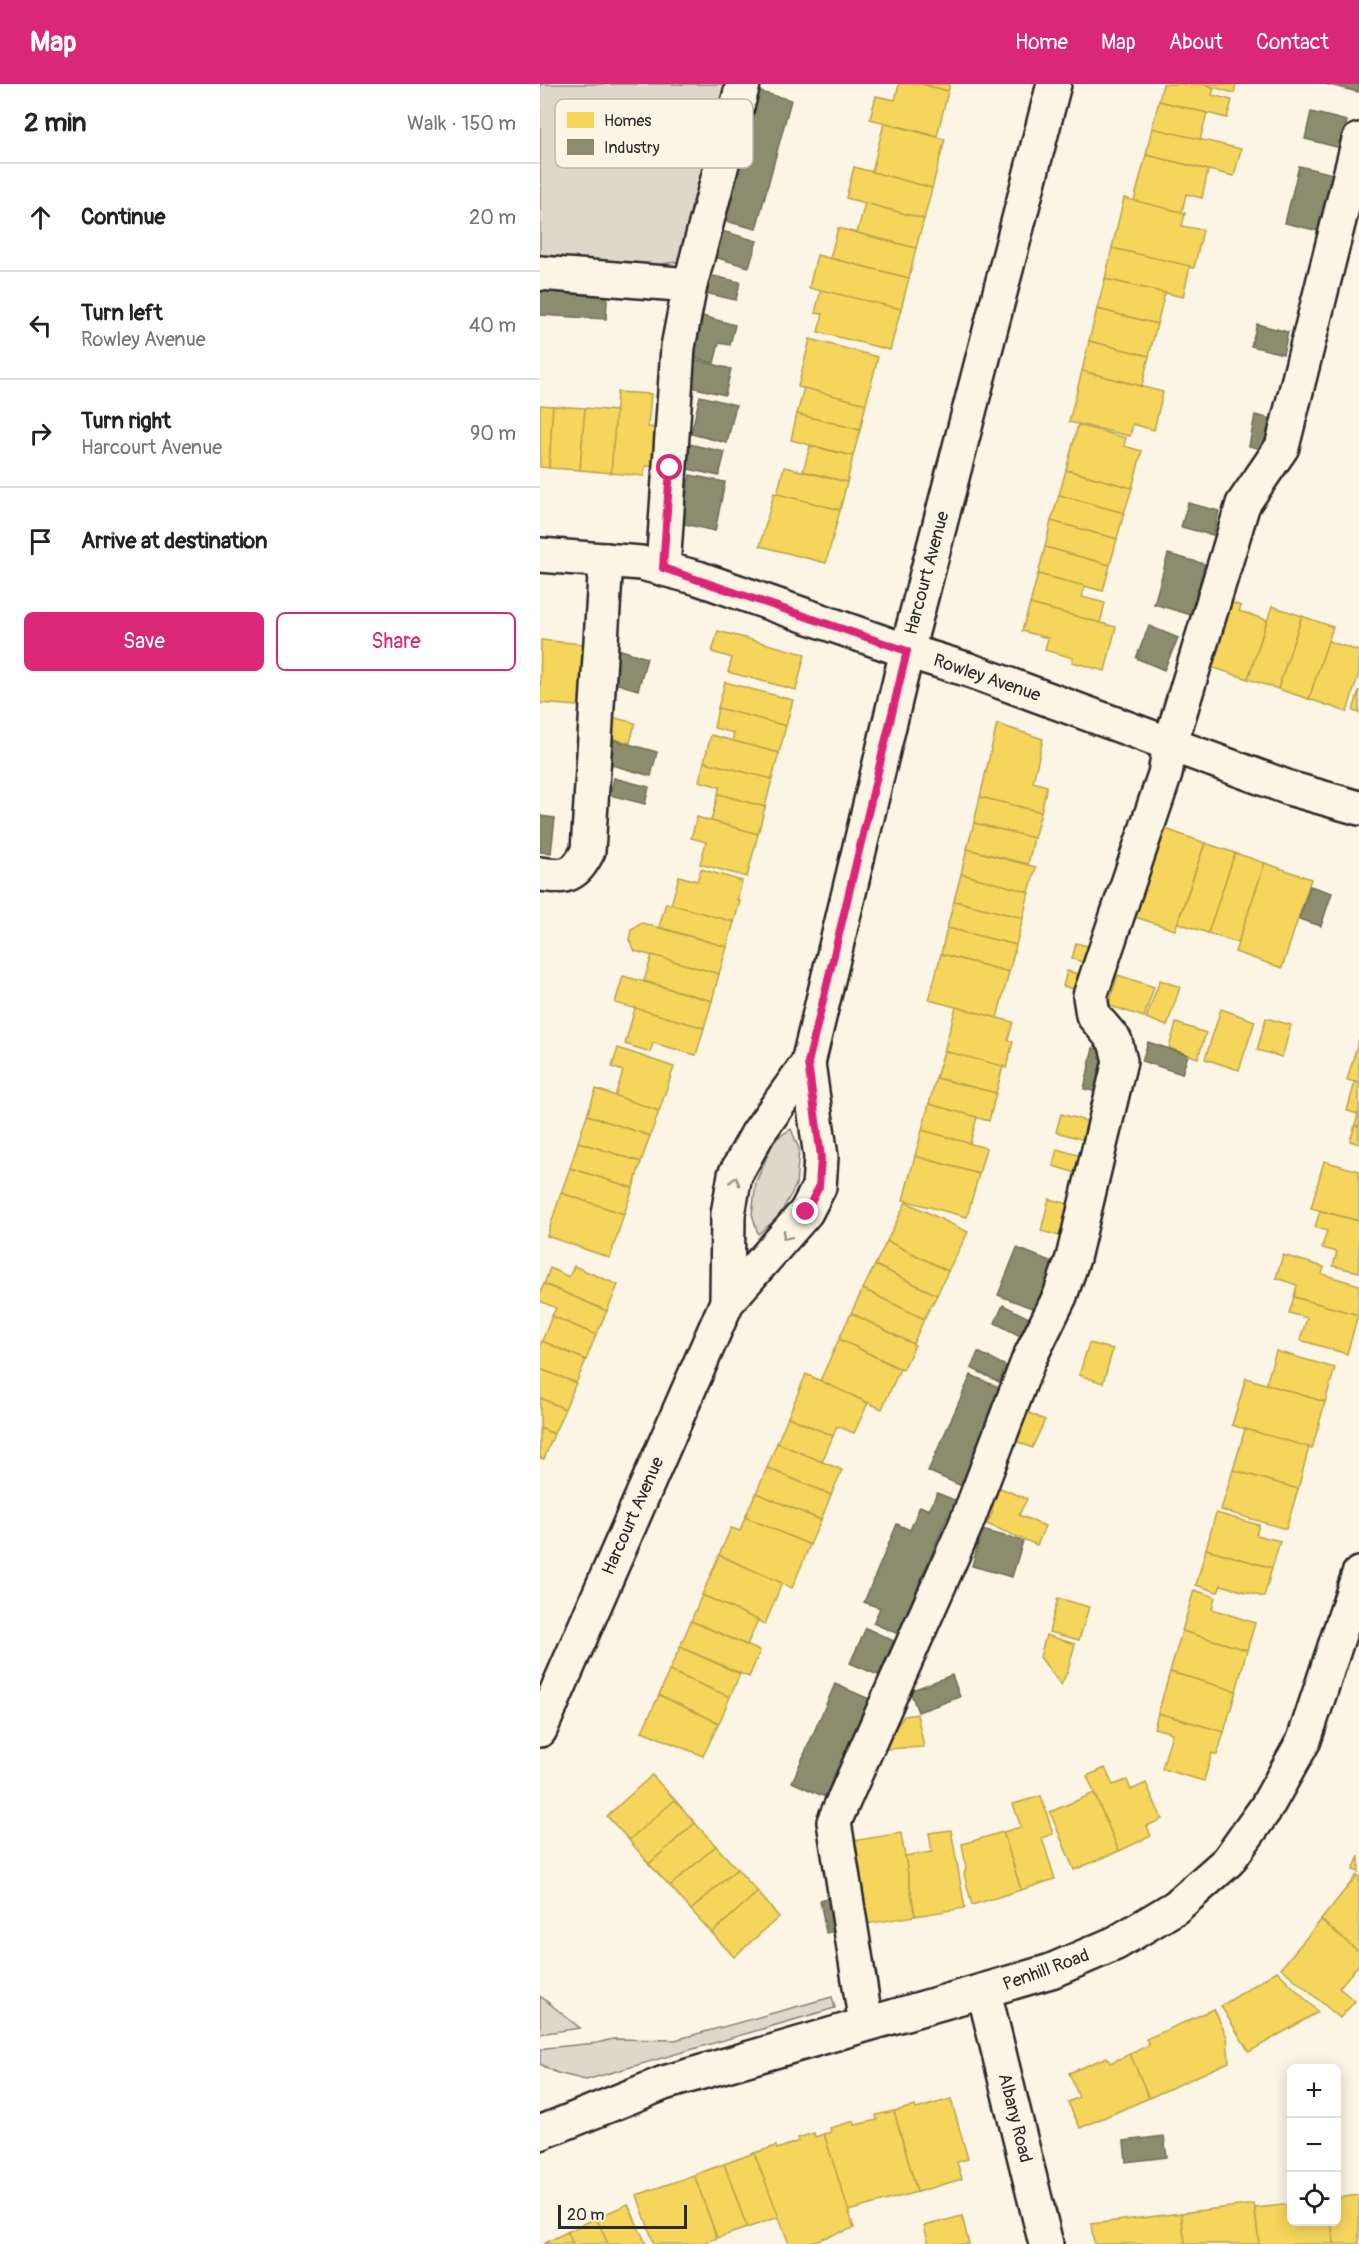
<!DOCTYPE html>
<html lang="en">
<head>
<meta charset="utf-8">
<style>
  :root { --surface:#fff; --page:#f2f2f2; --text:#222; --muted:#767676; --line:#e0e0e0; --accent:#db2777 }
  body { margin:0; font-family:Pangolin,sans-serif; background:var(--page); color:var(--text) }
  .controls { position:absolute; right:18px; bottom:18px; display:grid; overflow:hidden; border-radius:9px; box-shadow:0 3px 15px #0003 }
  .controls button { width:54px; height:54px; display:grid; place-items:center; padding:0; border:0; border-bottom:2px solid var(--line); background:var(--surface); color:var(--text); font:30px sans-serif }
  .scale { position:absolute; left:18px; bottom:15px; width:129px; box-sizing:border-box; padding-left:6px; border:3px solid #2b2b2b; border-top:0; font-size:16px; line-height:21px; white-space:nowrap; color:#2b2b2b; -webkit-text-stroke:4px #fcf5e5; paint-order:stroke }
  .stop { position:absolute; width:18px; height:18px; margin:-14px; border:4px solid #db2777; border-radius:50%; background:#fff }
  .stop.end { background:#db2777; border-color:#fff; box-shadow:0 2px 6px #0008 }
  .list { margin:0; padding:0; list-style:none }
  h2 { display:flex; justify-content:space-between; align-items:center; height:78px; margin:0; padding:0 24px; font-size:26px }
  h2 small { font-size:20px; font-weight:400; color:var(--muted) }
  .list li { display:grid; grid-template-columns:39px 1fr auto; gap:18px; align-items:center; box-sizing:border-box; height:108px; padding:0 24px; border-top:2px solid var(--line) }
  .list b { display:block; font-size:22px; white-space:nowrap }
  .list p { margin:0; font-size:20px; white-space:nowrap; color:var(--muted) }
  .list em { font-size:20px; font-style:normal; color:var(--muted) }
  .actions { display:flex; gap:12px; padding:18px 24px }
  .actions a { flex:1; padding:14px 0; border:2px solid var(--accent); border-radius:9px; text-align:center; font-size:21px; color:var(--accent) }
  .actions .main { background:var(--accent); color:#fff }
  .icon { flex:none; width:33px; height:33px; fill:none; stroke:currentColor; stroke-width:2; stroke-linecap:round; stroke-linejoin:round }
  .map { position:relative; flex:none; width:819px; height:2160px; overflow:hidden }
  header { display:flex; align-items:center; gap:36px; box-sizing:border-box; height:84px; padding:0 30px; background:var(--accent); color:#fff }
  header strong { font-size:28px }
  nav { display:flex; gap:33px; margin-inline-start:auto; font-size:21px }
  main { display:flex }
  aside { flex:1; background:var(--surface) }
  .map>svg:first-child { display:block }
  .green { fill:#ded8ca; stroke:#84827a; stroke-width:1.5 }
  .homes { fill:#f6d55c; stroke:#b9a24d; stroke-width:1.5 }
  .industry { fill:#8c8c6e; stroke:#6f6f5a; stroke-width:1.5 }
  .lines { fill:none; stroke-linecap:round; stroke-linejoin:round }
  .minor-casing { stroke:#2b2b2b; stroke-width:38 }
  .major-casing { stroke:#2b2b2b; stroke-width:38 }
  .minor { stroke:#fcf5e5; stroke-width:33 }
  .major { stroke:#fcf5e5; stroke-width:33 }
  .oneway { stroke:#949088 }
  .route { stroke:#db2777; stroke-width:8 }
  .labels { text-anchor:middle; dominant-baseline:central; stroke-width:6; stroke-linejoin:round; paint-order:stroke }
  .street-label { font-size:18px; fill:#2b2b2b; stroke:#fcf5e5 }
  .key { fill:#fcf5e5; stroke:#bdb8ad; stroke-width:1.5 }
  .key-label { font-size:16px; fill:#2b2b2b }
</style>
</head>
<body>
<header>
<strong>Map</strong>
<nav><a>Home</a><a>Map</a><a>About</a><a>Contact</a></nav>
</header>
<main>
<aside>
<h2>2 min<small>Walk · 150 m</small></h2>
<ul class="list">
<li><svg class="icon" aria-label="ahead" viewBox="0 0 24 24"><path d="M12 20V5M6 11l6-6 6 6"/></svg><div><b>Continue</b></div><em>20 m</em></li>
<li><svg class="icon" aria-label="left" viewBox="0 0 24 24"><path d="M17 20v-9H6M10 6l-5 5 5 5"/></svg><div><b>Turn left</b><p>Rowley Avenue</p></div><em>40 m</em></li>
<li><svg class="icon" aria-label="right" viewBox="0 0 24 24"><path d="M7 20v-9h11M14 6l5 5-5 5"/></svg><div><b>Turn right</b><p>Harcourt Avenue</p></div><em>90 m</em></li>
<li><svg class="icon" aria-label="arrive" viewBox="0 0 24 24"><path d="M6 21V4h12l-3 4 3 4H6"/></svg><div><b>Arrive at destination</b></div></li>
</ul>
<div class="actions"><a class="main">Save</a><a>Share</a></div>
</aside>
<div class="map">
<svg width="819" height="2160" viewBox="0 0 819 2160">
  <rect width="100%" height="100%" fill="#fcf5e5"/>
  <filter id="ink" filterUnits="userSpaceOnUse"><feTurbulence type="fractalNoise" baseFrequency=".0167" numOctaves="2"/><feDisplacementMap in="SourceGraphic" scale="12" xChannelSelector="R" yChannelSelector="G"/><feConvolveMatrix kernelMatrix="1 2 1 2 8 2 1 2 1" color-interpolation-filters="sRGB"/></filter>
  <g filter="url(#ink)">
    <g class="green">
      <path d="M0,0H189L143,177L107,182L0,174Z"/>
      <path d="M251,1045L259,1065L256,1101L238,1134L218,1150L212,1130L216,1098L234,1056Z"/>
      <path d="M0,1912L40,1944L0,1950Z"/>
      <path d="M292,1913L295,1924L46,1996L17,1989L0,1980V1967L5,1964L57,1959L73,1955L135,1956Z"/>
    </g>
    <g class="homes">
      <path d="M359,0H382L408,7L397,52L330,35L336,12L355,16Z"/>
      <path d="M382,0H410L408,7Z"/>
      <path d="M623,0H662L674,3L672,11L692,16L687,34L619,17Z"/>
      <path d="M662,0H696L694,9Z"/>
      <path d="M619,17L667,29L660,56L612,44Z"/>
      <path d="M344,39L405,55L392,104L332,88Z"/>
      <path d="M612,44L701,65L694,92L606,71Z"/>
      <path d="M606,71L668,86L662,114L646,110L642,128L594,117Z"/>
      <path d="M314,83L392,104L384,135L306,114Z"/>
      <path d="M584,114L645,129L642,142L663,146L654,184L572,164Z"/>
      <path d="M325,119L384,135L376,164L317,149Z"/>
      <path d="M298,144L376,164L369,194L290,174Z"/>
      <path d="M572,164L650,182L643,213L565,195Z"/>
      <path d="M277,171L369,194L361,225L269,204Z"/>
      <path d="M565,195L625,209L617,240L557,225Z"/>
      <path d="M281,206L361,225L350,266L278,248L283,230L275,229Z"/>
      <path d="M557,225L617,240L609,272L549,257Z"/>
      <path d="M270,255L338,273L326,320L258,303Z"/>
      <path d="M549,257L609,272L602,302L542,287Z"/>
      <path d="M542,287L623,308L614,346L593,340L590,352L529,338Z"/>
      <path d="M264,304L326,320L320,346L257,330Z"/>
      <path d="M77,308L111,310L108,343L121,344L119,383L105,382L104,392L71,389Z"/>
      <path d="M0,321L13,322L9,384L0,383Z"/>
      <path d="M13,322L45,324L40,386L9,384Z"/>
      <path d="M45,324L76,327L71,389L40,386Z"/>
      <path d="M257,330L320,346L313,372L251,356Z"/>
      <path d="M538,341L586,354L584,362L602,367L592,404L526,386Z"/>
      <path d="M270,362L313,372L307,398L263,387Z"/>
      <path d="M244,383L307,398L300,426L237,410Z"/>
      <path d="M526,386L592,404L584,429L519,411Z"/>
      <path d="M234,409L300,426L286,479L220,462Z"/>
      <path d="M519,411L584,429L577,455L511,437Z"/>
      <path d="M511,437L577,455L570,481L505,463Z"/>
      <path d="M505,463L570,481L563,507L498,490Z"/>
      <path d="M498,490L545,502L542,513L565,519L560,539L490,520Z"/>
      <path d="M684,516L701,522L699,527L727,536L708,595L662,580Z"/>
      <path d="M490,520L576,543L565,587L532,578L533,574L505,566L508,554L482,547Z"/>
      <path d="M732,522L762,532L738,605L708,595Z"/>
      <path d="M762,532L793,543L769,615L738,605Z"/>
      <path d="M178,547L265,570L256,606L188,588L192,574L172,568Z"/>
      <path d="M1,556L53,561L49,623L0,619Z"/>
      <path d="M788,557L819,567V589L807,628L769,615Z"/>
      <path d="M185,598L253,616L246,642L178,624Z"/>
      <path d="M819,606V629L813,627Z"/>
      <path d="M178,624L246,642L239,669L192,657L194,649L174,644Z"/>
      <path d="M71,633L95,639L90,659L66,653Z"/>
      <path d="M457,640L503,655L493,698L507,702L501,728L440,713Z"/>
      <path d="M171,651L239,669L232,695L164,678Z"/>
      <path d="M164,678L232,695L225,723L178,710L180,703L159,697Z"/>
      <path d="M178,710L225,723L218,750L171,737Z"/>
      <path d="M440,713L501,728L494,754L434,739Z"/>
      <path d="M157,733L218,750L207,793L160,780L166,758L151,754Z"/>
      <path d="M434,739L494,754L488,780L427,765Z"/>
      <path d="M620,743L665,759L635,846L589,831Z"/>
      <path d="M665,759L695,769L668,849L638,839Z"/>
      <path d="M427,765L496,783L489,808L421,790Z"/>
      <path d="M695,769L725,779L698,859L668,849Z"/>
      <path d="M725,779L771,795L742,884L695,868Z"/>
      <path d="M161,785L202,797L197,816L200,817L194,838L131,821L139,792L157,797Z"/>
      <path d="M421,790L489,808L483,834L414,817Z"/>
      <path d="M414,817L483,834L476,861L407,844Z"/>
      <path d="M126,819L194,838L187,863L119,843Z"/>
      <path d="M102,839L187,863L179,890L95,867L89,856L91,846Z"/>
      <path d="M407,844L476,861L469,888L401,870Z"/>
      <path d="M536,859L555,864L550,880L532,875Z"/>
      <path d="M401,870L469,888L457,934L389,916Z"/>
      <path d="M112,871L179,890L172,917L104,897Z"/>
      <path d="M527,887L546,892L541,907L523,902Z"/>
      <path d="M578,891L614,903L604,933L568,921Z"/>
      <path d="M83,892L172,917L164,944L75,919Z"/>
      <path d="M620,896L640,903L627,942L606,934Z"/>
      <path d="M416,923L473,938L468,956L473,958L466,984L404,967Z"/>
      <path d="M95,924L164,944L156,971L113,959L110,968L85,960Z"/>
      <path d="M681,925L715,937L699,986L665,975Z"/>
      <path d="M726,934L751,941L742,973L717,966Z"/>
      <path d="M636,939L666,949L658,974L629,964Z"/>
      <path d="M819,955V999L807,996Z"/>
      <path d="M78,964L134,983L119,1027L75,1012L83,987L72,983Z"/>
      <path d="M404,967L463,982L456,1009L396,994Z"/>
      <path d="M396,994L456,1009L449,1037L389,1020Z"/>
      <path d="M815,998L819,999V1043L815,1041L818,1030L807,1027Z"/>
      <path d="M56,1005L119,1027L110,1052L47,1031Z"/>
      <path d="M389,1020L437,1033L430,1060L382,1046Z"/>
      <path d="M521,1030L550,1038L545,1056L516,1048Z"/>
      <path d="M47,1031L110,1052L101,1078L38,1058Z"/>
      <path d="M815,1041L819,1043V1060L810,1057Z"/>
      <path d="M382,1046L446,1064L439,1090L375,1072Z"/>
      <path d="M38,1058L101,1078L93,1104L30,1084Z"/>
      <path d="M517,1065L548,1074L543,1091L513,1082Z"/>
      <path d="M375,1072L439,1090L427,1133L363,1116Z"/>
      <path d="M784,1077L819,1087V1137L771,1124Z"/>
      <path d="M30,1084L93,1104L84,1130L21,1109Z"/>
      <path d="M21,1109L84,1130L70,1174L7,1152Z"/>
      <path d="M509,1115L533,1121L524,1153L501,1147Z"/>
      <path d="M366,1118L428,1148L408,1187L347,1157Z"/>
      <path d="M780,1127L819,1137V1188L793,1182L797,1168L782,1164L787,1147L775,1143Z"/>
      <path d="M347,1157L408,1187L397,1211L335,1181Z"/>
      <path d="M743,1171L784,1183L782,1190L819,1201L818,1231L754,1213L757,1201L736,1194Z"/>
      <path d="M335,1181L397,1211L384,1235L323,1205Z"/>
      <path d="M34,1182L78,1201L67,1227L4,1200L10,1184L29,1193Z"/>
      <path d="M4,1200L67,1227L56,1251L12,1232L16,1224L0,1217V1209Z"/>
      <path d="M323,1205L384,1235L373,1260L311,1229Z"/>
      <path d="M754,1213L818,1231L807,1270L760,1256L767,1234L749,1229Z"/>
      <path d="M311,1229L375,1261L363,1286L299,1255Z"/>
      <path d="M12,1232L56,1251L46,1276L2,1257Z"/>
      <path d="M299,1255L360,1285L342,1325L280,1297Z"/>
      <path d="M2,1257L46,1276L36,1299L0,1285V1261Z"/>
      <path d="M549,1259L573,1265L563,1299L539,1291Z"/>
      <path d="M736,1267L795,1284L785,1318L726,1300Z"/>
      <path d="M0,1285L36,1299L25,1325L0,1314Z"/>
      <path d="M266,1290L328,1319L314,1349L297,1342L293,1352L248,1333Z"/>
      <path d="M706,1294L785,1318L772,1365L692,1341Z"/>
      <path d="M0,1314L25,1325L14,1350L0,1344Z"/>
      <path d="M487,1328L505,1336L492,1364L474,1356Z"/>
      <path d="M248,1333L293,1352L282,1378L237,1359Z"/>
      <path d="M0,1344L14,1350L4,1375L0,1374Z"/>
      <path d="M705,1345L769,1363L758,1405L693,1386Z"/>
      <path d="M237,1359L302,1386L291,1411L227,1384Z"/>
      <path d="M227,1384L291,1411L281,1436L216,1409Z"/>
      <path d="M693,1386L758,1405L746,1445L681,1426Z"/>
      <path d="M453,1401L487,1415L479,1431L505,1442L497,1461L447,1440L453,1427L444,1423Z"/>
      <path d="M216,1409L281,1436L270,1461L205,1433Z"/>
      <path d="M676,1429L719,1441L716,1451L740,1457L732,1484L666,1465Z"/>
      <path d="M205,1433L270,1461L252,1504L179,1471L191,1444L200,1447Z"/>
      <path d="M666,1465L732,1484L724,1513L681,1501L678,1508L656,1501Z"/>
      <path d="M179,1471L242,1499L225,1540L162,1511Z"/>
      <path d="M654,1506L675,1513L672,1525L715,1539L707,1566L642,1547Z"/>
      <path d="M162,1511L218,1536L207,1561L151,1537Z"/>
      <path d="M518,1514L549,1523L539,1556L509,1548Z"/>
      <path d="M151,1537L220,1567L209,1593L140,1563Z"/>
      <path d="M642,1547L707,1566L696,1607L630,1588Z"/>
      <path d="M506,1551L535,1560L528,1586L521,1601L500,1573Z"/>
      <path d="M140,1563L200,1590L190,1613L129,1587Z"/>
      <path d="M129,1587L190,1613L179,1639L119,1611Z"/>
      <path d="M630,1588L696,1607L684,1648L618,1629Z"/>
      <path d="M119,1611L179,1639L163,1672L102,1647Z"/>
      <path d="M618,1629L684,1648L677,1671L672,1669L664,1697L622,1685L632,1649L614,1644Z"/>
      <path d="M377,1630L384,1663L345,1665L344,1660L364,1632Z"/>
      <path d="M565,1684L573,1701L587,1696L591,1706L606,1699L622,1735L607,1742L611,1752L579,1767L547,1692Z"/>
      <path d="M112,1691L135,1716L89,1756L67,1732Z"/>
      <path d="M554,1709L579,1767L534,1786L510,1728Z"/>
      <path d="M501,1712L513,1750L502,1754L515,1795L481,1806L463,1748L481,1743L473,1720Z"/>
      <path d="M135,1716L155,1739L109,1780L89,1756Z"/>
      <path d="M155,1739L176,1762L130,1802L109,1780Z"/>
      <path d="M411,1746L425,1824L375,1832L365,1772L392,1768L389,1749Z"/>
      <path d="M463,1748L481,1806L432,1821L424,1790L426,1784L422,1760Z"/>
      <path d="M361,1749L375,1832L326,1840L312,1757Z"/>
      <path d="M176,1762L197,1785L151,1826L130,1802Z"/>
      <path d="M819,1772V1788L813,1786Z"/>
      <path d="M197,1785L218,1808L172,1849L151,1826Z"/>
      <path d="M817,1791L819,1792V1868L781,1836Z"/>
      <path d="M218,1808L239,1833L194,1873L172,1849Z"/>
      <path d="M781,1836L819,1868V1880L799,1904L815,1917L800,1934L741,1884Z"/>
      <path d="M737,1887L778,1928L709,1968L681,1922Z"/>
      <path d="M674,1925L687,1953L689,1978L609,2014L590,1970L609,1961L606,1955Z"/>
      <path d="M590,1970L609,2014L540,2044L528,2018L539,2013L529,1989L567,1973L570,1979Z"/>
      <path d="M411,2015L428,2075L417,2078L422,2095L377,2108L354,2027L375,2022L376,2025Z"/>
      <path d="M354,2027L377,2108L308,2127L284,2050L291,2048L290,2044L314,2037L315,2041L337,2036L336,2031Z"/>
      <path d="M274,2049L275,2053L284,2050L314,2144L265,2160H249L214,2069L236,2062L237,2065L259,2057L258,2054Z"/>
      <path d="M214,2069L239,2133L207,2144L184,2080Z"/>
      <path d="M184,2080L207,2144L177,2154L154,2091Z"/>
      <path d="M154,2091L177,2154L161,2160H114L97,2111Z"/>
      <path d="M819,2111V2160H794L791,2138H796V2114Z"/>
      <path d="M88,2120L106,2160H68L56,2134Z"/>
      <path d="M714,2120L719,2160H645L641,2129Z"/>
      <path d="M752,2120V2138H791L794,2160H719L715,2124Z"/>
      <path d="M641,2129L645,2160H554L551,2140Z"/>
      <path d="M422,2132L429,2160H389L384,2142Z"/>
      <path d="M56,2134L68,2160H33L27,2148Z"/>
      <path d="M27,2148L33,2160H3Z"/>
    </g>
    <g class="industry">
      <path d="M786,0H819V3L818,8Z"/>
      <path d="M213,6L251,16L216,145L178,135Z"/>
      <path d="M771,28L807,37L801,64L765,55Z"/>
      <path d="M759,82L793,90L779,147L745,139Z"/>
      <path d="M182,147L217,157L209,183L174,173Z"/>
      <path d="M169,191L200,198L196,216L165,209Z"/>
      <path d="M0,195L68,200L66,235L0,231Z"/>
      <path d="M159,231L195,241L190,261L179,259L174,279L149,272Z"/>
      <path d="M717,240L748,248L743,270L711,262Z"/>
      <path d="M153,275L191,285L185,311L147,302Z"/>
      <path d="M160,312L196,321L187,359L151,350Z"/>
      <path d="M715,331L736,336L730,367L709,362Z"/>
      <path d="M149,360L185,368L179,392L144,384Z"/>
      <path d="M150,391L185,398L175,447L140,439Z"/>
      <path d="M648,419L679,427L673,451L641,443Z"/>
      <path d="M628,470L665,480L651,531L614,520Z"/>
      <path d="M609,542L638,554L624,586L596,574Z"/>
      <path d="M78,565L107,574L98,606L68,597Z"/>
      <path d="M74,656L117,668L111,692L68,680Z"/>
      <path d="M74,694L109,703L105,720L70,711Z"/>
      <path d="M0,732L15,734L11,769L0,768Z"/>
      <path d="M770,802L792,809L781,842L759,835Z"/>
      <path d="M608,958L648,971L642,990L602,977Z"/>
      <path d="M553,964L572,968L562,1009L544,1005Z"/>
      <path d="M477,1164L520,1181L502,1228L458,1211Z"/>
      <path d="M463,1221L493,1236L484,1254L455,1239Z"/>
      <path d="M438,1268L466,1282L459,1298L431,1284Z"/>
      <path d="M431,1291L466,1307L424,1403L388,1387Z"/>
      <path d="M397,1409L419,1418L412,1435L407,1433L358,1550L333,1539L340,1524L324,1518L357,1440L370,1446L380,1422L389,1426Z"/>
      <path d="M442,1446L483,1457L472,1493L432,1482Z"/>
      <path d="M326,1544L354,1557L338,1591L310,1579Z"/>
      <path d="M412,1591L420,1613L378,1628L370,1607Z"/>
      <path d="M295,1600L329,1615L285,1713L252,1698Z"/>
      <path d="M297,1812L303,1846L286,1849L280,1816Z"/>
      <path d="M624,2052L627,2073L586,2078L584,2057Z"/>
    </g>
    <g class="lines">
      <g class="minor-casing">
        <g id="minor">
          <path d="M0,189L150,201L138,263L123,484"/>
          <path d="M150,201L203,0"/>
          <path d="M0,471L101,479L158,494L367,567L429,586L752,705L819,724"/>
          <path d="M0,790C27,794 35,792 48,767L66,476"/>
          <path d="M187,1218L188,1130L195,1091L218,1049L268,979L367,567L514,0"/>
          <path d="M0,1646L187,1218L266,1128L279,1103L281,1073L268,979"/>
          <path d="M444,1908L506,2160"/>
          <path d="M326,1940L294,1738L426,1440L489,1275L520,1212L533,1174L580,977L575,957L553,931L550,912L625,690L630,661L703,420L742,363L819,56"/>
        </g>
      </g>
      <g class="major-casing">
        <path id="major" d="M0,2049L124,1999L511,1887L576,1859L636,1823L688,1777L726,1724L764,1656L819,1490"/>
      </g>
      <use href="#minor" class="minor"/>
      <use href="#major" class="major"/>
    </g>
    <defs><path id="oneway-chevron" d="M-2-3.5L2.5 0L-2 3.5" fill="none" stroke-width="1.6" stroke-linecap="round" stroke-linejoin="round" transform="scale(1.5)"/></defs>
    <g class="oneway">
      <use href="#oneway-chevron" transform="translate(195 1097) rotate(-76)"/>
      <use href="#oneway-chevron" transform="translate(246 1152) rotate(131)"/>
    </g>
  </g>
  <g class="lines" filter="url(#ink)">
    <path class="route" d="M130,384L123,484L367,567L268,979L281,1073L279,1103L266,1128"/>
  </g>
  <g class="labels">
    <g class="street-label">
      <text transform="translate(387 489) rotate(-75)">Harcourt Avenue</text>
      <text transform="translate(447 594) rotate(19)">Rowley Avenue</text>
      <text transform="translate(93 1432) rotate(-66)">Harcourt Avenue</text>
      <text transform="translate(506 1886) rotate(-20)">Penhill Road</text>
      <text transform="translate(475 2034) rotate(76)">Albany Road</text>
    </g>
  </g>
  <rect x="15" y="15" width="198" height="69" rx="9" class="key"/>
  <rect x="27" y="28" width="27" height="16" fill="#f6d55c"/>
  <rect x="27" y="55" width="27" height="16" fill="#8c8c6e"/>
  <g class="key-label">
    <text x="64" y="42">Homes</text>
    <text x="64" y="69">Industry</text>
  </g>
</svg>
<div class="controls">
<button>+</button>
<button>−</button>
<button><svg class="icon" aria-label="locate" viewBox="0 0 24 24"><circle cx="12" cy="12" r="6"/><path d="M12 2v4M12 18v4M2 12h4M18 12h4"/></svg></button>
</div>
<div class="scale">20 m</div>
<div class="stop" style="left:130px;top:384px"></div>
<div class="stop end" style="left:266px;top:1128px"></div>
</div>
</main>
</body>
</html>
